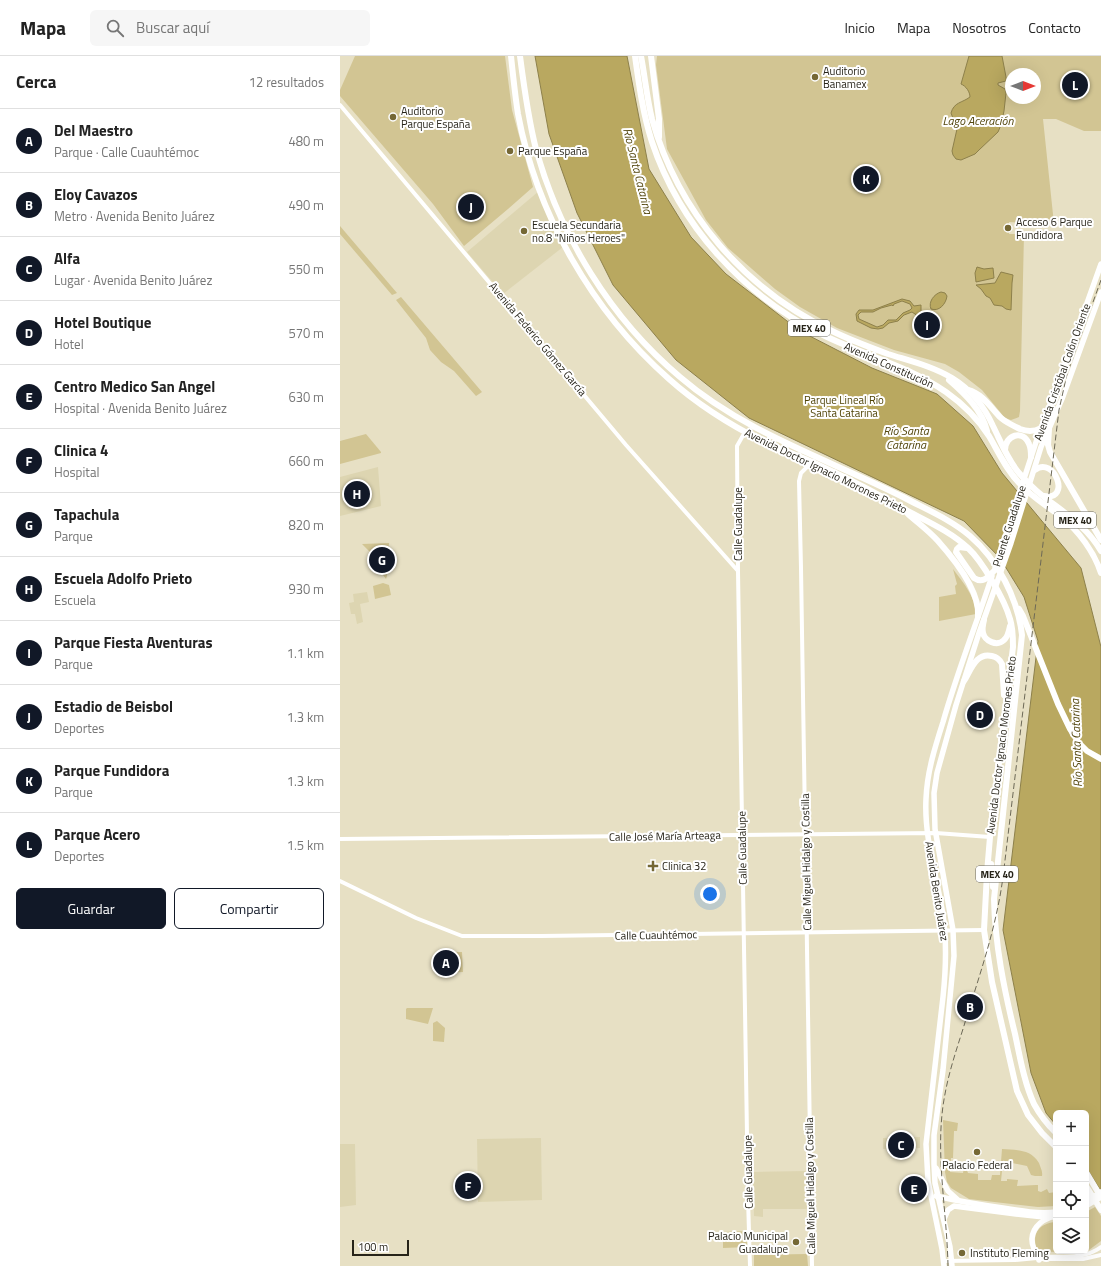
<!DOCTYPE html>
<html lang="es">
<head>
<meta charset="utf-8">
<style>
  :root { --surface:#fff; --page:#f6f6f6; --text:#222; --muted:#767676; --line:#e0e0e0; --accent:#111827 }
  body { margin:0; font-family:"Titillium Web",sans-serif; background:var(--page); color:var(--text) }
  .controls { position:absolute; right:12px; bottom:12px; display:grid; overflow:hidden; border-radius:6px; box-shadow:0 4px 16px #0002 }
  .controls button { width:36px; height:36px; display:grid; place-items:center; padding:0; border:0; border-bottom:1px solid var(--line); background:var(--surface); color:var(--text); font:20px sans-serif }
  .compass { position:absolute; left:665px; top:12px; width:36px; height:36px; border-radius:50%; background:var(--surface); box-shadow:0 4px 16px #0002; rotate:90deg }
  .scale { position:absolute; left:12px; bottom:10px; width:57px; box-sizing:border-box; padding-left:4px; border:2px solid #272419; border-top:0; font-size:11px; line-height:14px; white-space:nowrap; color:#272419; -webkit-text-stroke:3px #fff; paint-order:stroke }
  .you { position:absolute; left:370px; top:838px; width:14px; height:14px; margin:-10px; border:3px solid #fff; border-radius:50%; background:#1a73e8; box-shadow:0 0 0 6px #1a73e833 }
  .badge { display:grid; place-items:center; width:26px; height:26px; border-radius:50%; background:var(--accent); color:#fff; font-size:13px; font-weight:700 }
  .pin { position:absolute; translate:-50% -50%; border:2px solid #fff; box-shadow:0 1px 4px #0006 }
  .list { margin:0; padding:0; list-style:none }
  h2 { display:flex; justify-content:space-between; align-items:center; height:52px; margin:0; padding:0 16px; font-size:17px }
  h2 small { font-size:13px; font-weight:400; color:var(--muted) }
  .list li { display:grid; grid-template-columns:26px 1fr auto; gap:12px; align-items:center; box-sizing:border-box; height:64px; padding:0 16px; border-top:1px solid var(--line) }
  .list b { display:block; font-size:15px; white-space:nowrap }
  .list p { margin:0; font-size:13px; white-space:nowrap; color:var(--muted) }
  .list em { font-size:13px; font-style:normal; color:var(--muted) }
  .actions { display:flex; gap:8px; padding:12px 16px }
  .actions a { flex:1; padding:9px 0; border:1px solid var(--accent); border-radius:6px; text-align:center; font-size:14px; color:var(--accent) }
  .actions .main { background:var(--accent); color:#fff }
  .icon { flex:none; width:22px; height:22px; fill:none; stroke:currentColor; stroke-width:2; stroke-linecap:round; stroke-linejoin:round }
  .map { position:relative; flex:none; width:761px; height:1210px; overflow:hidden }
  header { display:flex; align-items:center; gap:24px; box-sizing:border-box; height:56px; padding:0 20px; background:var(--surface); border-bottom:1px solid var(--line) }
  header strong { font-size:19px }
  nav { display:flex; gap:22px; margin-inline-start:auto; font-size:14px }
  .search { width:280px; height:36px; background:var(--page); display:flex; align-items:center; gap:10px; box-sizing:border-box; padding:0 14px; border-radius:6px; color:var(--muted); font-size:15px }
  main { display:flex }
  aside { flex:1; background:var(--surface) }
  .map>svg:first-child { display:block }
  .built { fill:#ddd5b1 }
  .green { fill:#d2c593; fill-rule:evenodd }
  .water { fill:#b9a860; stroke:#8d804b; fill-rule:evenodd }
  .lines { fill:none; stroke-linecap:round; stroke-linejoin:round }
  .minor { stroke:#fff; stroke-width:4 }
  .major { stroke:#fff; stroke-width:5.5 }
  .highway { stroke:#fff; stroke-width:6 }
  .rail { stroke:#6d6957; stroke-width:1; stroke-dasharray:6 3; stroke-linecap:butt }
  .poi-dot { fill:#756835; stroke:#fff; stroke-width:1.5 }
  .labels { text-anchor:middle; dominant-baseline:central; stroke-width:4; stroke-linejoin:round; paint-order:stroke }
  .shield { fill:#fff; stroke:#68665e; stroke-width:1 }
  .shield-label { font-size:10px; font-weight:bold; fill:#272419 }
  .poi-label { font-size:11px; fill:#272419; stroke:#fff; text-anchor:start }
  .street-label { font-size:11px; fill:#272419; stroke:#fff }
  .park-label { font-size:11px; fill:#4f4307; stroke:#fff }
  .water-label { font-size:12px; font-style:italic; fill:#53460d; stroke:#fff }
</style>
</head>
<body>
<header>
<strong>Mapa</strong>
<div class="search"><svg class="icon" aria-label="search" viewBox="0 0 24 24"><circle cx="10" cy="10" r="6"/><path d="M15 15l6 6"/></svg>Buscar aquí</div>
<nav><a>Inicio</a><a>Mapa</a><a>Nosotros</a><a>Contacto</a></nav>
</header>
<main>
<aside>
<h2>Cerca<small>12 resultados</small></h2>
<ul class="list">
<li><span class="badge">A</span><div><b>Del Maestro</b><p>Parque · Calle Cuauhtémoc</p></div><em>480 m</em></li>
<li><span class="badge">B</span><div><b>Eloy Cavazos</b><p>Metro · Avenida Benito Juárez</p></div><em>490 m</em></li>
<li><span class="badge">C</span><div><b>Alfa</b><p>Lugar · Avenida Benito Juárez</p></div><em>550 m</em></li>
<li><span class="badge">D</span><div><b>Hotel Boutique</b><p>Hotel</p></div><em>570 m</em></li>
<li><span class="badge">E</span><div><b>Centro Medico San Angel</b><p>Hospital · Avenida Benito Juárez</p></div><em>630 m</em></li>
<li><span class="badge">F</span><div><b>Clinica 4</b><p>Hospital</p></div><em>660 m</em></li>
<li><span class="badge">G</span><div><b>Tapachula</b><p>Parque</p></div><em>820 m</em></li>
<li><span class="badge">H</span><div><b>Escuela Adolfo Prieto</b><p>Escuela</p></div><em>930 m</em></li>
<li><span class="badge">I</span><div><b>Parque Fiesta Aventuras</b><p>Parque</p></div><em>1.1 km</em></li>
<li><span class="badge">J</span><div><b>Estadio de Beisbol</b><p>Deportes</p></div><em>1.3 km</em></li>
<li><span class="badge">K</span><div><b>Parque Fundidora</b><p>Parque</p></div><em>1.3 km</em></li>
<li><span class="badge">L</span><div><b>Parque Acero</b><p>Deportes</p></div><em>1.5 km</em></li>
</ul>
<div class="actions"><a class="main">Guardar</a><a>Compartir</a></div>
</aside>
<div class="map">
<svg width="761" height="1210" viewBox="0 0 761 1210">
  <rect width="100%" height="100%" fill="#e7e0c4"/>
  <g class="built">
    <path d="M199,135L223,191L163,238L127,196Z"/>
    <path d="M38,411L41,450L0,460V421Z"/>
    <path d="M27,536L29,546L20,548L23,566L17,568L15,558H11L9,547L14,546L13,538Z"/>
    <path d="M580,1081V1092L543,1093V1082Z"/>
    <path d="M201,1082L202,1144L138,1146L137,1083Z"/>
    <path d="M0,1088H15L16,1149L0,1151Z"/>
    <path d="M466,1115L467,1153H423V1161L414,1160L413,1116Z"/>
  </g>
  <g class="green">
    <path d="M15,0H165L172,54L193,131L168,153L124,190L93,148L0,40V34Z"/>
    <path d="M317,0H761V75H744L716,63H703L714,168L669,166V178H684L680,355L679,361L671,364L665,362L642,334L619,316L605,308L554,294L497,272L460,251L435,233L388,192L366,164L327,93L316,9ZM671,18H695V42H671Z"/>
    <path d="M0,170L57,237L52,239L0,178Z"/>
    <path d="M61,241L142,336L136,340L114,315L101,306L90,294L86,282L56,244Z"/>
    <path d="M26,378L41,396V397L0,408V385Z"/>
    <path d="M49,487L47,520L46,523L43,519L35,501L22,488Z"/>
    <path d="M613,513C624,528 635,540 636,558L599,565V541L616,538L615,530L617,528Z"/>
    <path d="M43,527L49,529L51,539L35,543L33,530Z"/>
    <path d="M112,896H122L123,916L99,917L104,898L112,899Z"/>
    <path d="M67,952H93L88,968L66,963V953Z"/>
    <path d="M97,965L105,972L104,986L93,985V967Z"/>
    <path d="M603,1064L618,1067L617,1075H614L613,1102H611L610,1116L623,1117L624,1112H626L628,1117L638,1118V1124H651L652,1119H660L662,1093C677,1094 691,1093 699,1107C700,1111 703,1115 702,1120H695L691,1119L687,1110L663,1105L661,1125H667V1123L678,1124L677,1130L696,1129H698V1135L701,1136L707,1133L709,1137L716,1136V1150L698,1151L629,1143L611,1132L607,1126L605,1116Z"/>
    <path d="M755,1151L761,1160V1185L749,1194L746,1195V1156Z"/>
    <path d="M716,1166V1195H744L704,1196L697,1193C691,1177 700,1167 716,1166Z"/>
    <path d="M408,1175V1191L383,1192V1176Z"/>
    <path d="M467,1198L468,1210H414V1199Z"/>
  </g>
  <g class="water">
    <path d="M195,0H287L309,113L351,181L386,218L460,275L532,312L597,338L633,370L662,417L741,512L761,591V1135L746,1111V1057H716V1069L706,1057L691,1017L663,874L698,585L684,541L660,502L624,465L409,362L336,304L273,229L237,157L209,78Z"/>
    <path d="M629,0H662L666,21V25L658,27V29L665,33L666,37L664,55L661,69L658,76L639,94L635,98L621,104L616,103L613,99L612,95L617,73L611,57C614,46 622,47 630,41C630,36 626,30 621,28Z"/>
    <path d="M637,211L644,213L653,212L654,222L636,226L635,217Z"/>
    <path d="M661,216L673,219L672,227L671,254L666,253L662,250L654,249L650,242L646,240L641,233L636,229L655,227Z"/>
    <path d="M601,236L605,237L607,240C606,248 599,256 591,253C588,246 594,238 601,236Z"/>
    <path d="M562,243L570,245L574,250L581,249V255L578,260L572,256L564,259L558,265L549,267L543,272L538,273L531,272L517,265L516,258L519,254H533ZM562,245L570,248L572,252L570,254L563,257L556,264H548L543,269L537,271L519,263L518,259L521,256H533L541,252L552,249L553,250L554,248Z"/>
  </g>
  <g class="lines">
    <g class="minor">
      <path d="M0,49L286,389L398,515"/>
      <path d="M405,376L397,390L398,515L408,1142L410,1210"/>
      <path d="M0,783L596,777L650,781"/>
      <path d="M0,825L76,862L122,880H201L644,874"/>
      <path d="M698,1203H743L761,1199"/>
      <path d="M604,1205L675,1204L697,1202L699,1201C720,1200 744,1204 761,1191"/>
      <path d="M472,1210L461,512L459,425L461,417L472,406"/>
    </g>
    <g class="major">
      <path d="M655,512L696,386L726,306L761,208"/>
      <path d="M596,1112L608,1135L618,1144"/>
      <path d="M596,1140C618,1145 641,1149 663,1152C681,1155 699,1158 716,1156"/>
      <path d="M746,1145L761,1136"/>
      <path d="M746,1150L761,1141"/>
      <path d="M604,1163L608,1154L614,1150L676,1158L704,1161H716"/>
      <path d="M699,1204C699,1199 696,1198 694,1193C688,1179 696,1167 709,1162"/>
      <path d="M604,1210L602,1193L588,1125L586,1088L603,941C606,913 607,887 603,859C597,821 584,782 586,743C587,716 595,691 603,666C617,617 636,569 652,520"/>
      <path d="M612,1210L610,1191L595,1127L594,1108V1079L603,1014L614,900L613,874L595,773L594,737L597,717L616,649L639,577L671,487L701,391L722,343L761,236"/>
    </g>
    <g class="highway">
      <path d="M171,0C173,19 175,39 178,58C197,159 252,255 329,323C358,349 392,370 426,387C445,395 465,402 483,411C511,424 538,438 564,453C586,465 610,475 628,492C642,505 665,544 670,563C673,572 673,582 673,591L650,781L647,817L644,874L652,926L677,1035L688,1059L702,1077L716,1091"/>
      <path d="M180,0C184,31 188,62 196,93C220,180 271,263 340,321C405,377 488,403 563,441C585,453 610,463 630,480C658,504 678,543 682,579L654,843C655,889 664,933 675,978C680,1001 684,1026 694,1048C700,1059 708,1069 716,1077"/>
      <path d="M295,0C299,29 303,58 312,86C340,170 404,240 483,279C523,299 569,310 606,336C623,348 638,363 649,380C659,397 667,415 681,429C693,442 708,450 721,461C739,475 754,496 761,517"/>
      <path d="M301,0C305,21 307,43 312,63C338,156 405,234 492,275C510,284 529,291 548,298C570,305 592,310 612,322C630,333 644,350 653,370C661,386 667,403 679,417C704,448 740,459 761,495"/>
      <path d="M311,0L319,63V81"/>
      <path d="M609,324C625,338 642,354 647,375"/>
      <path d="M628,334C643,338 651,352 661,362C667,367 674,370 680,373C688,376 694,376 701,372"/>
      <path d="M709,373L708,389L710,396L761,484"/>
      <path d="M665,394C665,379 683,373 689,388C691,392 691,397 691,401"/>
      <path d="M695,414C714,399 732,445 704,440"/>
      <path d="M568,458C578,467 589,475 598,485C614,503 640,535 638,560"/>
      <path d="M627,492L619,491L617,493L616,496L634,522C643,528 648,521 654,515"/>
      <path d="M679,553L683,560L718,648L730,673L739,687L747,695L761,703"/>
      <path d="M644,564C643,568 642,573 643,577C645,585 657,591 664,584C668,581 669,575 670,570"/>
      <path d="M624,625C631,614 636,596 652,600C657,601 660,604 662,608L664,639"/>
      <path d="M651,808L653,831"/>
      <path d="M746,1116L761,1141"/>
      <path d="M746,1130L761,1154"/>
    </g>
    <path class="rail" d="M608,1210C607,1153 594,1094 605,1038C609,1016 616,995 623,973C638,923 656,874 663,821L719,354L727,318L761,224"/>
  </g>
  <g class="poi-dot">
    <circle cx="475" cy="21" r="4"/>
    <circle cx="53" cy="61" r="4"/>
    <circle cx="170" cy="95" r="4"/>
    <circle cx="668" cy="172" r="4"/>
    <circle cx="184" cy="175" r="4"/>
    <path d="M311 804h4v4h4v4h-4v4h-4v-4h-4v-4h4z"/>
    <circle cx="637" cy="1096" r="4"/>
    <circle cx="456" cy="1186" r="4"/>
    <circle cx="622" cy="1197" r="4"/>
  </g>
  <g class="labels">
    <g class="shield">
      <rect x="448" y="264" width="42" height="16" rx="3"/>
      <rect x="714" y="456" width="42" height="16" rx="3"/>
      <rect x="636" y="810" width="42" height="16" rx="3"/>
    </g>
    <g class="shield-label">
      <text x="469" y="272">MEX 40</text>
      <text x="735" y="464">MEX 40</text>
      <text x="657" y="818">MEX 40</text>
    </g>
    <g class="poi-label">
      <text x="483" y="15">Auditorio<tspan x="483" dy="13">Banamex</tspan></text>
      <text x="61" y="55">Auditorio<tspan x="61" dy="13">Parque España</tspan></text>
      <text x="178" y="95">Parque España</text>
      <text x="676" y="166">Acceso 6 Parque<tspan x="676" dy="13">Fundidora</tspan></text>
      <text x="192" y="169">Escuela Secundaria<tspan x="192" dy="13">no.8 "Niños Heroes"</tspan></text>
      <text x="322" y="810">Clinica 32</text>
      <text x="637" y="1109" text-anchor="middle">Palacio Federal</text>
      <text x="448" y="1180" text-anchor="end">Palacio Municipal<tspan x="448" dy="13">Guadalupe</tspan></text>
      <text x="630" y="1197">Instituto Fleming</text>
    </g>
    <g class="street-label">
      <text transform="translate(198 283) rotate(50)">Avenida Federico Gómez García</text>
      <text transform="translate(549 309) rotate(24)">Avenida Constitución</text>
      <text transform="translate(722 316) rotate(-70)">Avenida Cristóbal Colón Oriente</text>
      <text transform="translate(486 415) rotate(26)">Avenida Doctor Ignacio Morones Prieto</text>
      <text transform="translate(398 468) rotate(-90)">Calle Guadalupe</text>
      <text transform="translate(669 470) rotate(-72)">Puente Guadalupe</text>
      <text transform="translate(661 689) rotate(-83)">Avenida Doctor Ignacio Morones Prieto</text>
      <text transform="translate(325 780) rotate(-1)">Calle José María Arteaga</text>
      <text transform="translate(402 792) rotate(-91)">Calle Guadalupe</text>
      <text transform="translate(466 806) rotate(-91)">Calle Miguel Hidalgo y Costilla</text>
      <text transform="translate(597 835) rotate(81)">Avenida Benito Juárez</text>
      <text transform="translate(316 879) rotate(-1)">Calle Cuauhtémoc</text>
      <text transform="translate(408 1116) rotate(-91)">Calle Guadalupe</text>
      <text transform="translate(470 1130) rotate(-91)">Calle Miguel Hidalgo y Costilla</text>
    </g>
    <g class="park-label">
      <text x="504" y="344">Parque Lineal Río<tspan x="504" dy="13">Santa Catarina</tspan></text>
    </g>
    <g class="water-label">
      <text x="638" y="64">Lago Aceración</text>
      <text transform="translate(298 115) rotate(76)">Río Santa Catarina</text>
      <text x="566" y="374">Río Santa<tspan x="566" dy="14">Catarina</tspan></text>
      <text transform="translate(736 687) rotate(-92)">Río Santa Catarina</text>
    </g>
  </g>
</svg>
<div class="controls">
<button>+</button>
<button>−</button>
<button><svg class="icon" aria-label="locate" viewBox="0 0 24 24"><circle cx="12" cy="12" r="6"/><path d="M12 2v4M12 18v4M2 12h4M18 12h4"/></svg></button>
<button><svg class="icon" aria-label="layers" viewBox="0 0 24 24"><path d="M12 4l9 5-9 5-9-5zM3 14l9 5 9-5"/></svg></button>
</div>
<svg class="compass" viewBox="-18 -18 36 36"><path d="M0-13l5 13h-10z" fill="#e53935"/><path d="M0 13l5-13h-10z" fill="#767676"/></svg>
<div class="scale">100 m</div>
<div class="you"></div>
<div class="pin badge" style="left:106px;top:907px">A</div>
<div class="pin badge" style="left:630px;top:951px">B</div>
<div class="pin badge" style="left:561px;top:1089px">C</div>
<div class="pin badge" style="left:640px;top:659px">D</div>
<div class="pin badge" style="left:574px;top:1133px">E</div>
<div class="pin badge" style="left:128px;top:1130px">F</div>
<div class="pin badge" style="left:42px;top:504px">G</div>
<div class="pin badge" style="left:17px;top:438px">H</div>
<div class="pin badge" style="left:587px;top:269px">I</div>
<div class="pin badge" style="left:131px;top:151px">J</div>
<div class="pin badge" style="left:526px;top:123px">K</div>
<div class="pin badge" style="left:735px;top:29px">L</div>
</div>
</main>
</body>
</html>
